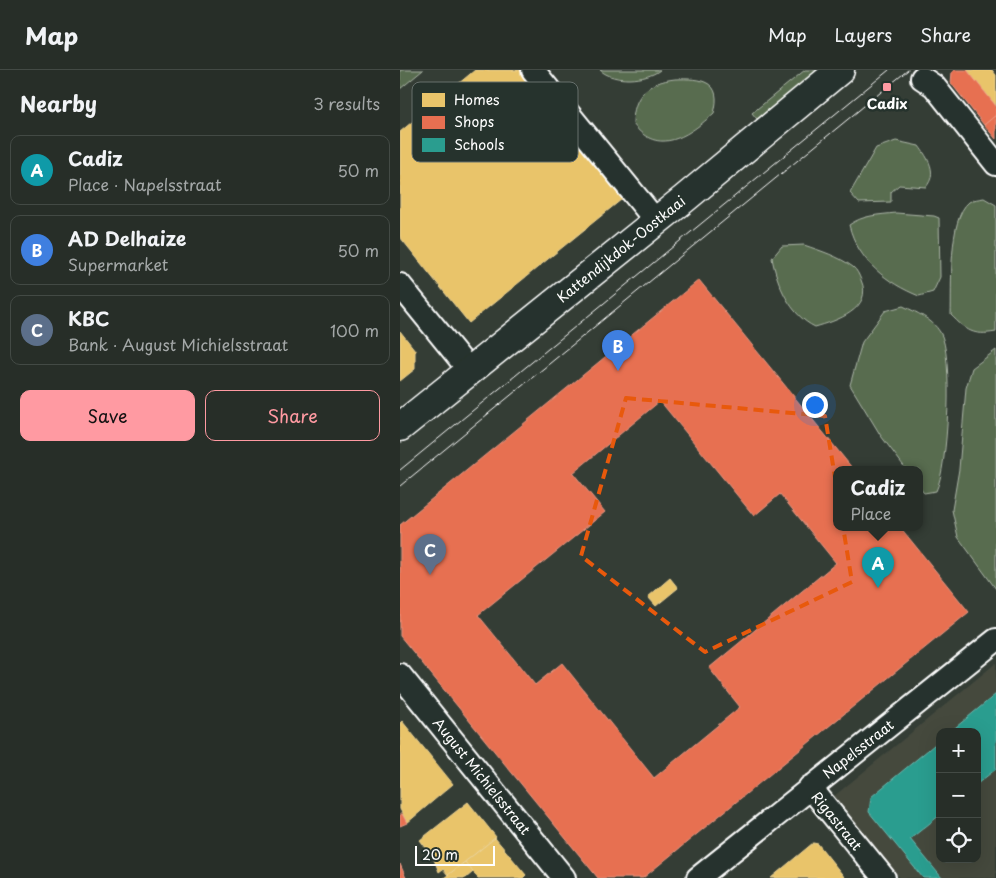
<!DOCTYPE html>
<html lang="en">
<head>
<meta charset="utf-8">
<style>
  :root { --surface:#272e28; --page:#2f3630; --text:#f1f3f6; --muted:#a4a8a8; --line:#434a45; --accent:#ff9aa2 }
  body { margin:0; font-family:"Playpen Sans",sans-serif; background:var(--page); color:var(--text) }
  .controls { position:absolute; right:15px; bottom:15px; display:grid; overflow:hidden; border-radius:10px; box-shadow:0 5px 20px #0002 }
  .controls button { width:45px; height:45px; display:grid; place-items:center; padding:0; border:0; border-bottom:1px solid var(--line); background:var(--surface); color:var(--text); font:25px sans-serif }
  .scale { position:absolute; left:15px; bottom:12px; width:80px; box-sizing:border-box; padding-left:5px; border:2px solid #fff; border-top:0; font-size:14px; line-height:18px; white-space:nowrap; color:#fff; -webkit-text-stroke:4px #26332d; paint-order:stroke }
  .you { position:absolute; left:414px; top:334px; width:18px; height:18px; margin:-12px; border:4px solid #fff; border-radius:50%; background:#1a73e8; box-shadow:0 0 0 8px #1a73e833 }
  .badge { display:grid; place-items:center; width:32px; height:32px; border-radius:50%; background:var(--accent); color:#fff; font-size:16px; font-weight:700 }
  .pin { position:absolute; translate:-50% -41px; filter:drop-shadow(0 1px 2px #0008) }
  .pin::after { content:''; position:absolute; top:26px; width:18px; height:15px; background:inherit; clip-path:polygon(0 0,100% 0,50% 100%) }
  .popup { position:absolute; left:433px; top:396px; width:90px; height:65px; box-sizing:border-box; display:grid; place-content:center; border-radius:10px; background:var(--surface); filter:drop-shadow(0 1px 4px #0005); font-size:16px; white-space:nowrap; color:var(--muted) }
  .popup b { font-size:19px; color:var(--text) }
  .popup::after { content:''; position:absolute; left:50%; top:100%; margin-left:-10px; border:10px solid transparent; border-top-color:var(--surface) }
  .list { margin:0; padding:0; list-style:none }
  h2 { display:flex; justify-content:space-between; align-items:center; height:65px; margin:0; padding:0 20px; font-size:21px }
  h2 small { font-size:16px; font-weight:400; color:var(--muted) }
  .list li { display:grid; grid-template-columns:32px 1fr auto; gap:15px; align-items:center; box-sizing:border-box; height:70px; margin:0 10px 10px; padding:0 10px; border:1px solid var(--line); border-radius:10px }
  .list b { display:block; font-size:19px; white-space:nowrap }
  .list p { margin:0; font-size:16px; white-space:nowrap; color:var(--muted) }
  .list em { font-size:16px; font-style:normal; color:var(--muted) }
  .actions { display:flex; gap:10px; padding:15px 20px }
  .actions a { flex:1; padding:11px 0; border:1px solid var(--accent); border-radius:10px; text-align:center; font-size:18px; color:var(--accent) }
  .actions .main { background:var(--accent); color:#111 }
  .icon { flex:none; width:28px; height:28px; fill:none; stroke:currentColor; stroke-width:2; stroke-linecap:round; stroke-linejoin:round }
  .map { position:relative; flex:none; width:596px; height:808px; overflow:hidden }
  header { display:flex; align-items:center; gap:30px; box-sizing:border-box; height:70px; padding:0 25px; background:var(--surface); border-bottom:1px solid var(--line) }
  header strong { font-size:24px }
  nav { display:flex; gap:28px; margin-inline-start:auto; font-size:18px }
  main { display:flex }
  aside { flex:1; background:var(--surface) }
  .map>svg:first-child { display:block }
  .built { fill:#44493e; fill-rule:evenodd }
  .green { fill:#596c50; stroke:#acb6a8 }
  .homes { fill:#e9c46a; stroke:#f0d697 }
  .shops { fill:#e76f51; stroke:#ee9a85; fill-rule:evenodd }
  .schools { fill:#2a9d8f; stroke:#6abab1 }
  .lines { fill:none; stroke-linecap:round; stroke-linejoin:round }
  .street-casing { stroke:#fff; stroke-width:26 }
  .secondary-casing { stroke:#fff; stroke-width:31 }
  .street { stroke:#26332d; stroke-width:22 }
  .secondary { stroke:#26332d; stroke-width:28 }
  .tram { stroke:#fff; stroke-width:1 }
  .marked { fill:none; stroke:#e8590c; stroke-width:4; stroke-dasharray:10 6; stroke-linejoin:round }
  .poi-dot { fill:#ff9aa2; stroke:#26332d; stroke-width:2 }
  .labels { text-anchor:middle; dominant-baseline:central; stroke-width:5; stroke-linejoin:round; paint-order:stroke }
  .poi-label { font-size:14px; font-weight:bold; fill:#fff; stroke:#26332d }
  .street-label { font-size:14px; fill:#fff; stroke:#26332d }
  .key { fill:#26332d; stroke:#67706c; stroke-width:1 }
  .key-label { font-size:14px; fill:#fff }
</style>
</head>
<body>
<header>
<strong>Map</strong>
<nav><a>Map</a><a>Layers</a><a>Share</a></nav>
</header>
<main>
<aside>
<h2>Nearby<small>3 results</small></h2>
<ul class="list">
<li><span class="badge" style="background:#0f9aa8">A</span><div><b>Cadiz</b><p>Place · Napelsstraat</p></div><em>50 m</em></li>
<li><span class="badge" style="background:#3f7fe0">B</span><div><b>AD Delhaize</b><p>Supermarket</p></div><em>50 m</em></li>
<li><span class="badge" style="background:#5c6f8a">C</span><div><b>KBC</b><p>Bank · August Michielsstraat</p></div><em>100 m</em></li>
</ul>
<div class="actions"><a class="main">Save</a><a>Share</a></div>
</aside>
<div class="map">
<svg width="596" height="808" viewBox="0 0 596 808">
  <rect width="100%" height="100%" fill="#343d35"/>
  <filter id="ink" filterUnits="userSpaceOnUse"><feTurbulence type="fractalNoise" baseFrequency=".02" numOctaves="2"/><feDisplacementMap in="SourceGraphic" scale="10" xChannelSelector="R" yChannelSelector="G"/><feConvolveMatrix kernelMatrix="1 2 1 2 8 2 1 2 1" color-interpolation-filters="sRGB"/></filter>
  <g filter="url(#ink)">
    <path class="built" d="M596,593V808H500L433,727ZM540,662H577V789H540Z"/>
    <g class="green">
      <path d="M0,0H23L0,19Z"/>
      <path d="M200,0H260C246,11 214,13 200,0Z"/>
      <path d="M405,0H418L357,49L352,43Z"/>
      <path d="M275,9C302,8 323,11 314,43C289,66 258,87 233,54C233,25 248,12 275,9Z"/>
      <path d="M496,71L519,76C528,88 538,103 526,117L499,115L491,122V132L459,133L450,123L476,78Z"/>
      <path d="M584,128L596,135V262C573,266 567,261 551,245C552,218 548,148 569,132C573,129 580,129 584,128Z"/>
      <path d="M496,143L534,146L539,148L540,207L533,222L519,226C487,213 458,191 449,155C463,145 478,145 496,143Z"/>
      <path d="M404,175C421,181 438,186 453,197C457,200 459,205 461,210C474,239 436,251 415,257C390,245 377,214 372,188L382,176Z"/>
      <path d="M503,236C516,242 532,249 540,262C554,284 548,397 536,421L524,423L519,417V399H506L481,366L450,315L462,272L485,241Z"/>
      <path d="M596,280V519L558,467L552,440L559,399L566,318L572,298Z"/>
    </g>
    <g class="homes">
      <path d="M75,0H125L227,125L69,253L0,167V62Z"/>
      <path d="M567,0H592L596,5V36Z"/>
      <path d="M0,261L15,280V299L0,311Z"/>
      <path d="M270,508L278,518L256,536L248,527Z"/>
      <path d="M2,651L53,714L7,753L0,739V653Z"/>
      <path d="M68,732L96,767L48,805L43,799L39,802L33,787L20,770Z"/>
      <path d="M95,768L126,805L123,808H78L65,792Z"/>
      <path d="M413,773L418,774L445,808H371Z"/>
      <path d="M65,792L73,802L66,808H44Z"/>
    </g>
    <g class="shops">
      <path d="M555,0H567L596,36V45L584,55L551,13L552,2Z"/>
      <path d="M596,45V69L584,55Z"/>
      <path d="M299,210L453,399H437V457H500L569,542L243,808H198L0,566V455ZM260,331L354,446L380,424L436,493L309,598L340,637L254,708L162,593L135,615L78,545L205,442L173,403Z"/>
      <path d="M0,744H2L7,753L0,756Z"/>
      <path d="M0,794L6,808H0Z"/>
    </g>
    <g class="schools">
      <path d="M596,624V699L577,714V662H550Z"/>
      <path d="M540,670V745L510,769L542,808H523L469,742L471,727Z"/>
    </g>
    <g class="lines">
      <g class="street-casing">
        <g id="street">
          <path d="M133,0L256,151"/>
          <path d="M522,8L534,16L596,94"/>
          <path d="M0,215L69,300"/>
          <path d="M0,605L164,808"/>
          <path d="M410,717L484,808"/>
          <path d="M298,808L596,570"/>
        </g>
      </g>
      <g class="secondary-casing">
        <path id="secondary" d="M0,357L284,129L440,0"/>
      </g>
      <use href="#street" class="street"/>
      <use href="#secondary" class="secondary"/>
      <g class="tram">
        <path d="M0,400L489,0"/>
        <path d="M0,416L508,0"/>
      </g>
    </g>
  </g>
  <path class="marked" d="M226,328L425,346L452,512L305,582L181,486Z"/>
  <rect class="poi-dot" x="482" y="12" width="10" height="10" rx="2.5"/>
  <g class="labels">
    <g class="poi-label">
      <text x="487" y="33">Cadix</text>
    </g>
    <g class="street-label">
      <text transform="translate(221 179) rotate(-39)">Kattendijkdok-Oostkaai</text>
      <text transform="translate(458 679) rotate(-38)">Napelsstraat</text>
      <text transform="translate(82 706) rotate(51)">August Michielsstraat</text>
      <text transform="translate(437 751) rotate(51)">Rigastraat</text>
    </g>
  </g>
  <rect x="12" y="12" width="166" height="80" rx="8" class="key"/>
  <rect x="22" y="23" width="23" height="14" fill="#e9c46a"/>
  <rect x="22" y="46" width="23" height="13" fill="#e76f51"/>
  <rect x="22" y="68" width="23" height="14" fill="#2a9d8f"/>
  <g class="key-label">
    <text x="54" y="35">Homes</text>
    <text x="54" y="57">Shops</text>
    <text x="54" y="80">Schools</text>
  </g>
</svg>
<div class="controls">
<button>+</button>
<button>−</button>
<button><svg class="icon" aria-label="locate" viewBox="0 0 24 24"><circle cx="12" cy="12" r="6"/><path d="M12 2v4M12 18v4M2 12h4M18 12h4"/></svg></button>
</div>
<div class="scale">20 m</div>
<div class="you"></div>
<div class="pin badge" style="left:478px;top:518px;background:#0f9aa8">A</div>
<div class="popup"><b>Cadiz</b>Place</div>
<div class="pin badge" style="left:218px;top:301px;background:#3f7fe0">B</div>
<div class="pin badge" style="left:30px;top:505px;background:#5c6f8a">C</div>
</div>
</main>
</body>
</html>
